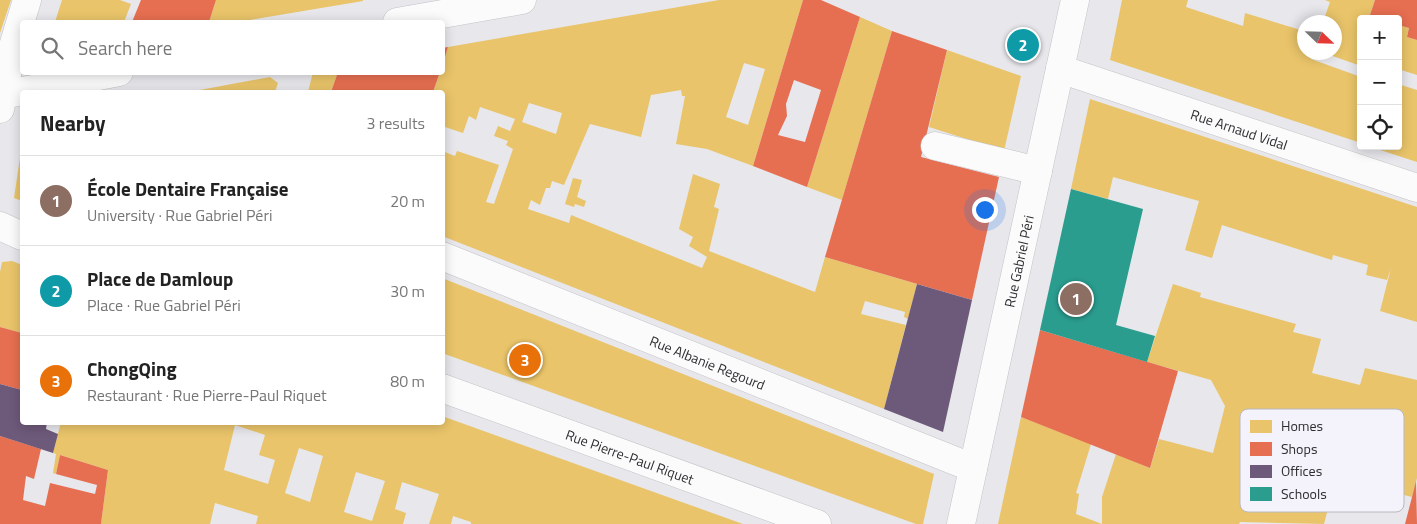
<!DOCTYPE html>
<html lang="en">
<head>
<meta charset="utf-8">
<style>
  :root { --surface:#fff; --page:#f2f2f2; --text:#222; --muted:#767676; --line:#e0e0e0; --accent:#1a73e8 }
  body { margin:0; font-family:"Titillium Web",sans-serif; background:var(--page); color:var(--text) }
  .controls { position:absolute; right:15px; top:15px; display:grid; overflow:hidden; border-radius:5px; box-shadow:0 2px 12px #0003 }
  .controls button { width:45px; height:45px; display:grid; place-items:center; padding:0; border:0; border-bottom:1px solid var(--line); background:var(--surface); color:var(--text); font:25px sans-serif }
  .compass { position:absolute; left:1297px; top:15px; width:45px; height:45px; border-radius:50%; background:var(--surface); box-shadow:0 2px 12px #0003; rotate:113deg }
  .you { position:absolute; left:984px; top:209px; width:18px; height:18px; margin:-12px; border:4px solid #fff; border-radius:50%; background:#1a73e8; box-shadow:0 0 0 8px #1a73e833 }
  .badge { display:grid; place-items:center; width:32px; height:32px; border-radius:50%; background:var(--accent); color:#fff; font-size:16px; font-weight:700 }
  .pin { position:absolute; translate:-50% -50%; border:2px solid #fff; box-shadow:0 1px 5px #0006 }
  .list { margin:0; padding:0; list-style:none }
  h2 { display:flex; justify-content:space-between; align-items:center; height:65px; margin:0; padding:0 20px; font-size:21px }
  h2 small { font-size:16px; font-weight:400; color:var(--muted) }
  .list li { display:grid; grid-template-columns:32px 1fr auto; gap:15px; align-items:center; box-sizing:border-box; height:90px; padding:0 20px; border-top:1px solid var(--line) }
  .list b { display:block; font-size:19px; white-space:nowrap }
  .list p { margin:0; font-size:16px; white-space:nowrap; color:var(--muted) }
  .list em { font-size:16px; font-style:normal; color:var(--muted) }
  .icon { flex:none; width:28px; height:28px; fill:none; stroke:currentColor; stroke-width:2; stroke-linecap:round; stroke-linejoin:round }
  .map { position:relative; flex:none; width:1417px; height:524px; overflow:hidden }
  .search { position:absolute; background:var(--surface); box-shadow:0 2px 12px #0003; left:20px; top:20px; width:425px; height:55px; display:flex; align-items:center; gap:12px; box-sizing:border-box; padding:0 18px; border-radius:5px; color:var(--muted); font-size:19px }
  .panel { position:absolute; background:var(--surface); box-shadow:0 2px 12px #0003; left:20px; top:90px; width:425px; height:335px; border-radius:5px }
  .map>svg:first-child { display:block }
  .homes { fill:#e9c46a; fill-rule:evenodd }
  .shops { fill:#e76f51; fill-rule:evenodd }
  .offices { fill:#6d597a }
  .schools { fill:#2a9d8f }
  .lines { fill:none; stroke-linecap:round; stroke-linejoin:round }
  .minor-casing { stroke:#c3c3c7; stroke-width:29 }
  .minor { stroke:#fbfbfc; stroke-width:28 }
  .labels { text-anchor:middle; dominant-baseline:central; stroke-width:5; stroke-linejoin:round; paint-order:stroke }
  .street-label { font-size:14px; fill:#2d2d30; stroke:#f4f3fb }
  .key { fill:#f4f3fb; stroke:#b8b8be; stroke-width:1 }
  .key-label { font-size:14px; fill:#2d2d30 }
</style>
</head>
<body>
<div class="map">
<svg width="1417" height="524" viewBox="0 0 1417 524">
  <rect width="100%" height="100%" fill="#e7e7ec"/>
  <g class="homes">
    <path d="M0,0H11L0,33Z"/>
    <path d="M62,0H120L131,4L124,22H55Z"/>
    <path d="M216,0H363V1L238,22H209Z"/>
    <path d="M719,0H803L753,166L707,149L676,144L685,96H682L681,90L651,95L641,137L590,124L564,185L552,181L550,188H546L540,205L531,200L528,209L569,223L571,215L702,268L707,257L689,246L693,237L679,229L693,174L720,184L714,207L719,209L709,251L815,292L825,257L917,284L908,319L904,317L905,312L865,301L861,314L906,325L884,409L442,236V151L455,156L457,151L499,165L486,202L494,204L513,149L506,145L508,141L494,136L498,126L510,131L515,119L480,107L476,120L469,116L463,133L442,126V92H433L440,72H442V64L448,47ZM744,63L765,69L748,125L726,117ZM529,103L562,113L556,134L522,122Z"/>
    <path d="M1122,0H1188L1186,7L1243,26L1245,13L1304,31V52H1314L1311,59L1361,77V143L1110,60Z"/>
    <path d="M1325,0H1375L1370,15L1380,19H1361V66L1324,53L1334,52V22H1323L1330,2Z"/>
    <path d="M860,17L892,31L842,200L807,187Z"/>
    <path d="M1398,25L1409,28L1407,37L1417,40V75L1398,69Z"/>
    <path d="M947,50L1021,76L1004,151L929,127Z"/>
    <path d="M313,72H338L331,92H308Z"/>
    <path d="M270,77L278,83L275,92H189Z"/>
    <path d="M1398,84L1417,90V162L1371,147L1398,146Z"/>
    <path d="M1090,99L1417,207V322L1380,311L1391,268L1387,280L1366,275L1368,265L1333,255L1332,260L1222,225L1212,258L1185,250L1199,201L1113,177L1108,199L1071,189Z"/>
    <path d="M21,151H22V201L14,198Z"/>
    <path d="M573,178L582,180L577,197L586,201L584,207L575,204L574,207L565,204Z"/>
    <path d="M12,261L22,265V333L0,327V272L2,262Z"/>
    <path d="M442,278L934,474L923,524H916L442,353Z"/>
    <path d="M1173,284L1201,293L1200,297L1296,324L1293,332L1321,339L1312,373L1360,385L1365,368L1417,380V478L1412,497L1336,478L1324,524L1240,522L1239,524H998L1021,417L1091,444L1076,493L1079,494L1076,514L1102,524V497L1116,454L1150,468L1159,439L1213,453L1225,406L1211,380L1147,362Z"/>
    <path d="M442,416L743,524H471V522L453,516L451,524H429L439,494L402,482L395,509L406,513L403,524H256L258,516L215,503L210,524H101L108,470L60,455L56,474L53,473L56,454L53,453L61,422H442ZM235,425L265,435L259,455L275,460L268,484L224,470ZM299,448L323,456L310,502L285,493ZM356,472L385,481L372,521L344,512Z"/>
  </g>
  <g class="shops">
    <path d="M141,0H216L209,22H132Z"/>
    <path d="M803,0H821L860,17L807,187L753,166ZM794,80L821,90L805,142L778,135L787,116L786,104Z"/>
    <path d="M1375,0H1417V40L1407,37L1409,28L1398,25V19H1381L1370,15Z"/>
    <path d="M892,31L947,50L921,157L999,177L972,300L825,257Z"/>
    <path d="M448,47L443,63H442V48Z"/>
    <path d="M338,72H440L433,92H331Z"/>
    <path d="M0,327L22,333V390L0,384Z"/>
    <path d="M1040,330L1178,371L1150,468L1021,417Z"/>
    <path d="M0,436L41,449L34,479L26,476L23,500L45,506L50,483L95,494L97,485L56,474L60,455L108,470L101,524H0Z"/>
    <path d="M1416,481L1417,524H1405L1412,497Z"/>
  </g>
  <g class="offices">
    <path d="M917,284L972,300L943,432L884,409Z"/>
    <path d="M0,384L22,390V422H47L46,429L58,434L53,453L0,436Z"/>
  </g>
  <path class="schools" d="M1071,189L1143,209L1116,325L1155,336L1147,362L1040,330Z"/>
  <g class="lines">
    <g class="minor-casing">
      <g id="minor">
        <path d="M397,22L522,0"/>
        <path id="s1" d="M1060,69L1417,188"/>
        <path d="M2,95L119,72"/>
        <path d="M0,109L12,50L27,0"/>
        <path d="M935,146L1038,171"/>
        <path d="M0,226L22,236"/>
        <path id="s2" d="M442,256L973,468"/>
        <path id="s3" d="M442,388L817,524"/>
        <path id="s4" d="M961,524L1075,0"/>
      </g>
    </g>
    <use href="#minor" class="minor"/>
  </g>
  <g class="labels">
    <g class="street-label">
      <text stroke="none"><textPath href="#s1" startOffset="189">Rue Arnaud Vidal</textPath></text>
      <text stroke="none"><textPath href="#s4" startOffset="269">Rue Gabriel Péri</textPath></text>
      <text stroke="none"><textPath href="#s2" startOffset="286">Rue Albanie Regourd</textPath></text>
      <text stroke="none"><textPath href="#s3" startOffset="200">Rue Pierre-Paul Riquet</textPath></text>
    </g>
  </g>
  <rect x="1240" y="409" width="164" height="103" rx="8" class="key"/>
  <rect x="1250" y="420" width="22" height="13" fill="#e9c46a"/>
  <rect x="1250" y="442" width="22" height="14" fill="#e76f51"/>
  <rect x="1250" y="465" width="22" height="13" fill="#6d597a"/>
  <rect x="1250" y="487" width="22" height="14" fill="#2a9d8f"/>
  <g class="key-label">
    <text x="1281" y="431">Homes</text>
    <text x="1281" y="454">Shops</text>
    <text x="1281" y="476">Offices</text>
    <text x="1281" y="499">Schools</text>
  </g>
</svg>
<div class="controls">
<button>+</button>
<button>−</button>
<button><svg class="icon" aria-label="locate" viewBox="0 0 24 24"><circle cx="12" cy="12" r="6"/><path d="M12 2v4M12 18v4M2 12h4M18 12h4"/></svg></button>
</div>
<svg class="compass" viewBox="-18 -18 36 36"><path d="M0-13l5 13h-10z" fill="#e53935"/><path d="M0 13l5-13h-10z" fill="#767676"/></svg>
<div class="you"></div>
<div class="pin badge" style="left:1076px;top:299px;background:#8d6e63">1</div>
<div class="pin badge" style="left:1023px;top:45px;background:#0f9aa8">2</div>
<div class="pin badge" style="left:525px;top:360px;background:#e8710a">3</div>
<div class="search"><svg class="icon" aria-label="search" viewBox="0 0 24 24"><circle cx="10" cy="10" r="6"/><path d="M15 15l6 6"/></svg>Search here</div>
<section class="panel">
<h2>Nearby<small>3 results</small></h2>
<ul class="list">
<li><span class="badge" style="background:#8d6e63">1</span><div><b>École Dentaire Française</b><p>University · Rue Gabriel Péri</p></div><em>20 m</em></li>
<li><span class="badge" style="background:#0f9aa8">2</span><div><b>Place de Damloup</b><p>Place · Rue Gabriel Péri</p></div><em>30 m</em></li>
<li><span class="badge" style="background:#e8710a">3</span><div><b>ChongQing</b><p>Restaurant · Rue Pierre-Paul Riquet</p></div><em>80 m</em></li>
</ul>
</section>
</div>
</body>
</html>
